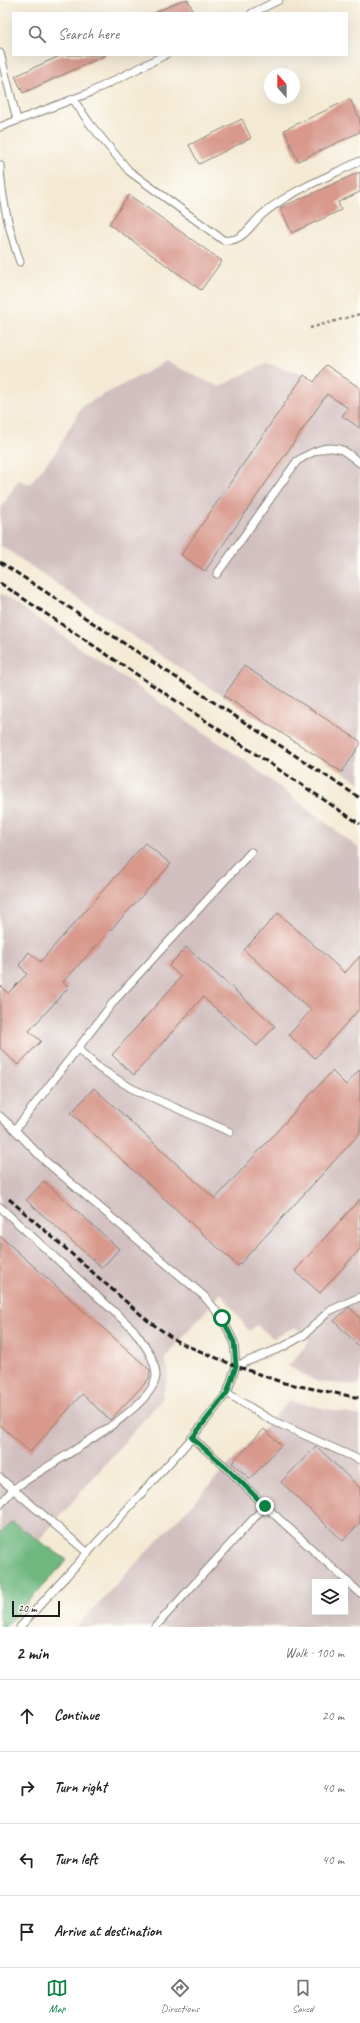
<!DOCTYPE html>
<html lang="en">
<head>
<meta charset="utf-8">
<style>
  :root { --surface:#fff; --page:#f2f2f2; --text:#222; --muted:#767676; --line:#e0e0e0; --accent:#0b8043 }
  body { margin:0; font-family:Caveat,sans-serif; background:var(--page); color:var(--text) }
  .controls { position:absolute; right:12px; bottom:12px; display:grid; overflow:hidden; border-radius:0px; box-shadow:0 4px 16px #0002 }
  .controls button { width:36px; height:36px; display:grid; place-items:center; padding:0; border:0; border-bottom:1px solid var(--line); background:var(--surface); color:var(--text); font:20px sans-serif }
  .compass { position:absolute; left:264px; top:68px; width:36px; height:36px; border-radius:50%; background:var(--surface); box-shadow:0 4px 16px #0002; rotate:339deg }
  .scale { position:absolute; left:12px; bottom:10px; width:48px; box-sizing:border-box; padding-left:4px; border:2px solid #1c1c1c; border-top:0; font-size:11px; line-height:14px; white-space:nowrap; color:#1c1c1c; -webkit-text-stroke:3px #fdfcf7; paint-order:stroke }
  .stop { position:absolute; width:12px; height:12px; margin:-9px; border:3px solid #0b8043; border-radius:50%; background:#fff }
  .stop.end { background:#0b8043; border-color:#fff; box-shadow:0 1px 4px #0008 }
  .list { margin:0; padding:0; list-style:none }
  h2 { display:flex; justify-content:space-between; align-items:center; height:52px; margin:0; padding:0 16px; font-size:17px }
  h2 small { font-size:13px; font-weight:400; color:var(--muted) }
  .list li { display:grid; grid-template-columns:26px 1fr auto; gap:12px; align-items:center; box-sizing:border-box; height:72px; padding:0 16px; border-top:1px solid var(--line) }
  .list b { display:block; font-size:15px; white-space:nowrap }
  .list em { font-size:13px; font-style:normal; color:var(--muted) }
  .icon { flex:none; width:22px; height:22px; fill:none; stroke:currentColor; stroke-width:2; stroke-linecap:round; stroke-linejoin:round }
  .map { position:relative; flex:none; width:360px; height:1627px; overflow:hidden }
  .search { position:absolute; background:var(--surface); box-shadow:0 4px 16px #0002; left:12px; right:12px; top:12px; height:44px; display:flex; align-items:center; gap:10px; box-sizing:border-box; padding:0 14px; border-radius:0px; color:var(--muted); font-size:15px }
  .sheet { height:340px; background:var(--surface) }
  nav { display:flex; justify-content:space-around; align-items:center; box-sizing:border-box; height:56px; border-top:1px solid var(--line); background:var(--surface); font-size:11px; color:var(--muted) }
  nav a { display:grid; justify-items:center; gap:2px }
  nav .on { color:var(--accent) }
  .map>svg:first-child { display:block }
  .industrial { fill:#d2bfc0; fill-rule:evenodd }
  .forest { fill:#6fb880; stroke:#466a4e }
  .building { fill:#d8988c }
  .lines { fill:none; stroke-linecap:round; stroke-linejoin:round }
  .lane-casing { stroke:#888378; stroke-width:9 }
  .path { stroke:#888378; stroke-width:2.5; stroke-dasharray:3 3; stroke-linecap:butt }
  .lane { stroke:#fff; stroke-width:7 }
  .rail { stroke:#1c1c1c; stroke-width:3; stroke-dasharray:6 3; stroke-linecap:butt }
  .route { stroke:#0b8043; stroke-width:5 }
</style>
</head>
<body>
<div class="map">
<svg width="360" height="1627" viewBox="0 0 360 1627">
  <rect width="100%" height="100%" fill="#fdfcf7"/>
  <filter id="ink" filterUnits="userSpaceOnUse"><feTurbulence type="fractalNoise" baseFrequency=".025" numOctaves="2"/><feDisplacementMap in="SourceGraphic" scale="8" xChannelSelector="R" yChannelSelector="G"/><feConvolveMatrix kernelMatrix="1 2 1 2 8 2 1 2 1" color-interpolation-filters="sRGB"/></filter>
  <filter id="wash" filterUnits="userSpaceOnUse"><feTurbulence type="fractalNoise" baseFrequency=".012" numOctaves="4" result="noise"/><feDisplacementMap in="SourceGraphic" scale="16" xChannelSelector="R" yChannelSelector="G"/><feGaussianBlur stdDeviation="0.9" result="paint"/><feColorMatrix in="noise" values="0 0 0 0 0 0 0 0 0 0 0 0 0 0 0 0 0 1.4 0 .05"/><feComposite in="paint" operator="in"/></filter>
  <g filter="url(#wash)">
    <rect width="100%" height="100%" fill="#f4ead4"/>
    <g class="industrial">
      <path d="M166,362L219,387L266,363L304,375L314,382L326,365L360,388V783L196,679L0,545V510L18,480L30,484L57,450L82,406Z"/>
      <path d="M0,593L243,759L360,849V1385L317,1382L288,1366L310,1341L295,1327L273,1338L257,1325L249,1331L221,1293L165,1358L169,1372L162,1399L0,1585Z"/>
      <path d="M289,1401L360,1416V1627H76ZM315,1582H345V1612H315Z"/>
    </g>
    <path class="forest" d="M12,1522L67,1560L5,1627H0V1534Z"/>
    <g id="blocks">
      <g class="building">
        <path d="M183,0H188L194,13H154Z"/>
        <path d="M62,55H106L23,93L15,76Z"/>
        <path d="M350,99L360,120V132L298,161L284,130Z"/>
        <path d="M242,119L251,138L199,164L189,145Z"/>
        <path d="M360,172V192L338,202L341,210L292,233L280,208Z"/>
        <path d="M129,195L222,261L201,290L109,224Z"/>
        <path d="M326,365L360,388V428L342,416L348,408L327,394L205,571L181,555L304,375L314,382Z"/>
        <path d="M244,666L360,741V745L342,772L224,696Z"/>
        <path d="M145,843L171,864L63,982L69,987L29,1031L41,1041L18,1065L0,1048V985L8,993L27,974L19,965L29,952L40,962Z"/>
        <path d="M278,913L345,973L360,956V1008L315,1058L289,1035L311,1010L244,950Z"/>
        <path d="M186,947L275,1026L257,1046L203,997L134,1075L112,1055L181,977L169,966Z"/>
        <path d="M360,1069V1133L238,1266L71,1113L94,1088L215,1199L332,1071L346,1085Z"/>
        <path d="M44,1181L119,1249L102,1268L26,1200Z"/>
        <path d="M360,1199V1249L320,1293L295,1271Z"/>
        <path d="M0,1236L150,1370L149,1379L110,1420L82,1394L30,1452L0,1425Z"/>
        <path d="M349,1307L360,1318V1347L334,1321Z"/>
        <path d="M264,1429L281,1445L250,1479L232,1463Z"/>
        <path d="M316,1446L360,1488V1523L343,1541L281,1482Z"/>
      </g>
    </g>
  </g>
  <g filter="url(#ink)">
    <use href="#blocks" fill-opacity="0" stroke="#888378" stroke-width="1"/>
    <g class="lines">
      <g class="lane-casing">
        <g id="lane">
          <path d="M252,13L279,0"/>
          <path d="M0,53L17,120"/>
          <path d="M73,99L90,124L129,171L223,240C244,243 250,224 264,213C292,190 328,177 360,161"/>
          <path d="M0,127L89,93L165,55"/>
          <path d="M0,165C1,199 9,230 20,262"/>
          <path d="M217,574L297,461C310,453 325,444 342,450C348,453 354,459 360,463"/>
          <path d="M78,1049L99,1068L131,1088L230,1132"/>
          <path d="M0,1116L15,1130"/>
          <path d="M0,1207L133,1329C143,1343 155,1357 156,1375C156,1410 41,1467 14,1489C9,1493 4,1500 0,1505"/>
          <path d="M236,1366L283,1347L304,1335L329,1311L360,1297"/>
          <path d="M227,1393L271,1420L360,1460"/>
          <path d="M192,1438L227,1468L265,1506L360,1593"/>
          <path d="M0,1478L88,1553"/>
          <path d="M20,1627L192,1438L227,1393L236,1366L234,1342L222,1318L204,1296L44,1160L15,1130L115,1000L251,852"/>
          <path d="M155,1627L265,1506"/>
        </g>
      </g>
      <path class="path" d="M310,328L360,314"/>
      <use href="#lane" class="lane"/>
      <g class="rail">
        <path d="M0,562L360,798"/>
        <path d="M0,583L360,824"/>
        <path d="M9,1199L147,1320L178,1342L236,1366L284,1383L360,1398"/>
      </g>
    </g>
  </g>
  <g class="lines" filter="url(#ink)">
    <path class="route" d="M222,1318L234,1342L236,1366L227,1393L192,1438L227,1468L265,1506"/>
  </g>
</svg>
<div class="controls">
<button><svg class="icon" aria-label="layers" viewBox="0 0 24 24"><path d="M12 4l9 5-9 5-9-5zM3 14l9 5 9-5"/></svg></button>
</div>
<svg class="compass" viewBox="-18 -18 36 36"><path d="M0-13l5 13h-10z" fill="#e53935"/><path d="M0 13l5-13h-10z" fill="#767676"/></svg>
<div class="scale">20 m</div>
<div class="stop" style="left:222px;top:1318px"></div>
<div class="stop end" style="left:265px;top:1506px"></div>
<div class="search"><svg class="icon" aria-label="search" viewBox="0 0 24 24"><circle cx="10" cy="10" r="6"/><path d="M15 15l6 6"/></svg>Search here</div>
</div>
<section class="sheet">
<h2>2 min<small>Walk · 100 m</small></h2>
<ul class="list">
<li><svg class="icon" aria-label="ahead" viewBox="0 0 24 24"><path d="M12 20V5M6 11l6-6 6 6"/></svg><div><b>Continue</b></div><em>20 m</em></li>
<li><svg class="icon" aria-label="right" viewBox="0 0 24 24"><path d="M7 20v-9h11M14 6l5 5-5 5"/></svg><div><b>Turn right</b></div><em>40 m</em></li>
<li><svg class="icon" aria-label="left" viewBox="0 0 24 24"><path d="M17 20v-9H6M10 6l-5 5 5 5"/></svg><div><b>Turn left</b></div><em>40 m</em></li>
<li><svg class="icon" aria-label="arrive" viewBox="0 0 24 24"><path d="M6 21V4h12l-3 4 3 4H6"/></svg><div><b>Arrive at destination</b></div></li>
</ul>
</section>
<nav>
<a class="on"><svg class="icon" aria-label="map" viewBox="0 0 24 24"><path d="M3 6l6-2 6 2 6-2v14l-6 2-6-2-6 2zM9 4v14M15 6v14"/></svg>Map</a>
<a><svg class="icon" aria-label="directions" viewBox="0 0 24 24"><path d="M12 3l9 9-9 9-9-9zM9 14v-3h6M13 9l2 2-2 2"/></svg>Directions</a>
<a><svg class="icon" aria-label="saved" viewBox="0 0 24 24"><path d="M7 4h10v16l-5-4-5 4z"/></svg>Saved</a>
</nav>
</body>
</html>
